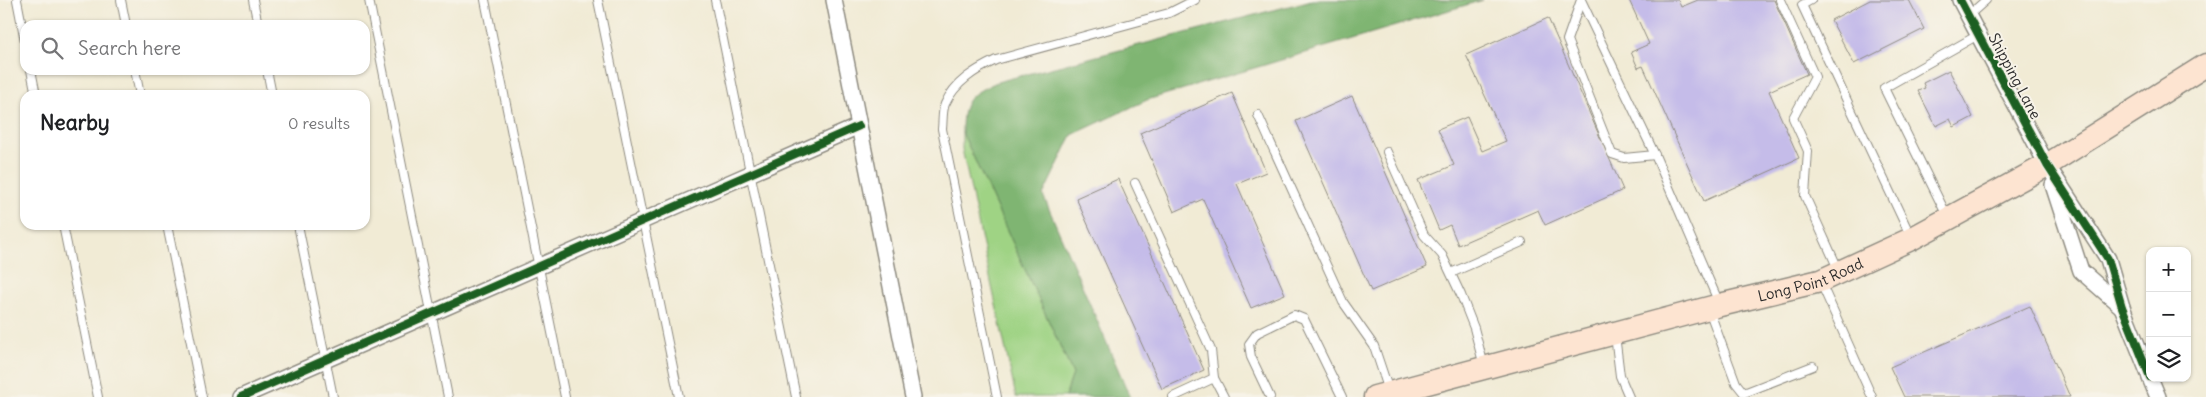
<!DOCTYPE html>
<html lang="en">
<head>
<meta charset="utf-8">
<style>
  :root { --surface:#fff; --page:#f2f2f2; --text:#202124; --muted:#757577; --line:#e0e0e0 }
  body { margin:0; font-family:Delius,sans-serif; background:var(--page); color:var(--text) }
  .controls { position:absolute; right:15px; bottom:15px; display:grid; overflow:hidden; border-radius:10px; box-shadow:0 1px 4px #0004 }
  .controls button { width:45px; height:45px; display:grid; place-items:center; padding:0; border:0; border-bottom:1px solid var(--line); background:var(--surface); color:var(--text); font:25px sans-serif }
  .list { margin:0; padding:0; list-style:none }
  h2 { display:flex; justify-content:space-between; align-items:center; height:65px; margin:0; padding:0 20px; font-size:21px }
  h2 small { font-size:16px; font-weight:400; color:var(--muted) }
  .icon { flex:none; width:28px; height:28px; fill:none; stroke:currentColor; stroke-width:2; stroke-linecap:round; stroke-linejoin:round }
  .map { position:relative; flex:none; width:2206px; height:397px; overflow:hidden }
  .search { position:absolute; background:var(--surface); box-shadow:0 1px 4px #0004; left:20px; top:20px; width:350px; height:55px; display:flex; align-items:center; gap:12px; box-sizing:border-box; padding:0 18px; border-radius:15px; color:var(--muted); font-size:19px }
  .panel { position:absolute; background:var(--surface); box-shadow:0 1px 4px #0004; left:20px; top:90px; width:350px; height:140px; border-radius:15px }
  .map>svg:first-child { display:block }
  .green { fill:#9fd384; stroke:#657f58 }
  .forest { fill:#7fb572; stroke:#55704e }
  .building { fill:#c5bce9 }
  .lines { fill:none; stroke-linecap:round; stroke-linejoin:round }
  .service-casing { stroke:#8e8b80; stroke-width:10 }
  .minor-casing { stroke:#8e8b80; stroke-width:18 }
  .secondary-casing { stroke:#8e8b80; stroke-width:25 }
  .service { stroke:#fff; stroke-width:8 }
  .minor { stroke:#fff; stroke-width:15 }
  .secondary { stroke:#fde4d1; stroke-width:22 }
  .cycleway-casing { stroke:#f7f3e8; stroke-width:11 }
  .cycleway { stroke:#1b5e20; stroke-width:8 }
  .labels { text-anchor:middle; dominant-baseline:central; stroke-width:4; stroke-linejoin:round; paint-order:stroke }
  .street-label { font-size:15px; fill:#2b2b2b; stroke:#f7f3e8 }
</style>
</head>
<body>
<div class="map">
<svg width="2206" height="397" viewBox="0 0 2206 397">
  <rect width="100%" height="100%" fill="#f7f3e8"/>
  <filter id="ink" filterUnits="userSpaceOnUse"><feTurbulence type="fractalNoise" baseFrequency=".02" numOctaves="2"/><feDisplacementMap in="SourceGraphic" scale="10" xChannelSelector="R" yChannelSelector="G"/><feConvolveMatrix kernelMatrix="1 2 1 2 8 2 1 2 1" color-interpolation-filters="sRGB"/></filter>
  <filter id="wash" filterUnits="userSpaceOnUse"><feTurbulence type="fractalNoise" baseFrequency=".0096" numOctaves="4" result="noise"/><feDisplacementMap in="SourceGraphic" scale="20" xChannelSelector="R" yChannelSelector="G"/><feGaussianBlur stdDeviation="1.12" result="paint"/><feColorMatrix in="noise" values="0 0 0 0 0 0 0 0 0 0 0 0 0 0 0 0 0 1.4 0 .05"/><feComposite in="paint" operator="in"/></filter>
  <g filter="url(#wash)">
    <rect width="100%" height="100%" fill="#f1ebd5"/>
    <path class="green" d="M962,132L1073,374L1065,397H1016L962,149Z"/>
    <path class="forest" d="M1312,0H1483L1147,100L1072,135L1043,195L1130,397H1065L1073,374L962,132C962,99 969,95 997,82Z"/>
    <g id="blocks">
      <g class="building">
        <path d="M1629,0H1678L1681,7L1698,0H1774L1807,74L1769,91L1799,158L1704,201L1643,66L1638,68L1631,52L1649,44Z"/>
        <path d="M1870,0H1909L1924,29L1854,64L1831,20Z"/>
        <path d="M1548,18L1623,190L1545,225L1538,210L1458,245L1450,225L1439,230L1418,180L1454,165L1438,129L1467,117L1482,151L1506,141L1466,55Z"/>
        <path d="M1949,70L1973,117L1954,127L1950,119L1936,126L1918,91L1925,88L1923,83Z"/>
        <path d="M1232,93L1266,172L1237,184L1285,294L1251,308L1203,199L1174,212L1140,133Z"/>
        <path d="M1352,96L1427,267L1371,291L1296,121Z"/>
        <path d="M1118,179L1204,370L1162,389L1076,198Z"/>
        <path d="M2030,306L2070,397H1904L1890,367Z"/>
      </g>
    </g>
  </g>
  <g filter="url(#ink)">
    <use href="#blocks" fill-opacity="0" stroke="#8e8b80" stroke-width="1"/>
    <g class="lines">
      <g class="service-casing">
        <g id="service">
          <path d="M17,0L25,41"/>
          <path d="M121,0L126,25"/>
          <path d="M253,0L258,25"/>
          <path d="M369,0L448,397"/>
          <path d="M485,0L565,397"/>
          <path d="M598,0L679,397"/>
          <path d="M715,0L796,397"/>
          <path d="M1581,0L1655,155L1719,303"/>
          <path d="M1581,0L1567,40L1612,154L1624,158L1655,155"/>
          <path d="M1780,0L1815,77L1793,118L1808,151L1805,196L1839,271"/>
          <path d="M1811,0L1802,5L1911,237"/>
          <path d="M1968,16L1986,0"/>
          <path d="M31,70L36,95"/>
          <path d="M135,70L140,95"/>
          <path d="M267,70L272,95"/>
          <path d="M1258,115L1343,302L1374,346L1389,391"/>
          <path d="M1387,152L1424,235L1442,255L1461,295L1474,328L1484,366"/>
          <path d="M1135,183L1211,350L1214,378"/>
          <path d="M1948,218L1884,88L1978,35"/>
          <path d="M63,225L98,397"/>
          <path d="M167,225L202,397"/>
          <path d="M298,225L333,397"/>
          <path d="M1451,273L1522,242"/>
          <path d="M1821,283L1872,397"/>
          <path d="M1709,310L1736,383L1744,393L1813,366"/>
          <path d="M1615,335L1620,376L1629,397"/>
          <path d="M997,397L942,129C943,121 942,111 945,104C955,82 975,70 996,60L1169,13L1195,0"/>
          <path d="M1173,397L1214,378L1224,397"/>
          <path d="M1270,397L1251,357L1249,344L1257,333L1294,315L1304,319L1342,397"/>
        </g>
      </g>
      <g class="minor-casing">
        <g id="minor">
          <path d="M834,0L913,397"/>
          <path d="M1960,0L2047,165L2108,259L2122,307L2150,377"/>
          <path d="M2053,185L2081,271L2122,307"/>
          <path d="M2150,378L2158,397"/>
          <path d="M241,397L859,126"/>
        </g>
      </g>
      <g class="secondary-casing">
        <g id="secondary">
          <path id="s1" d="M1375,397L1720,305L1820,281L1911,239L2047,165L2206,65"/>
        </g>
      </g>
      <use href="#service" class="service"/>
      <use href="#minor" class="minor"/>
      <use href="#secondary" class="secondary"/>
      <g class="cycleway-casing">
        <g id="cycleway">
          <path d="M1960,0L2047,165L2108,259L2122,307L2150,377"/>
          <path d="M241,397L859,126"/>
        </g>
      </g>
      <use href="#cycleway" class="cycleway"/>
    </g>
  </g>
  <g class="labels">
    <g class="street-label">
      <text transform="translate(2015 76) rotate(62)">Shipping Lane</text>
      <text stroke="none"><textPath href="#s1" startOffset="451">Long Point Road</textPath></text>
    </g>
  </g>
</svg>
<div class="controls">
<button>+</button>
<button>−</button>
<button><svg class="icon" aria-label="layers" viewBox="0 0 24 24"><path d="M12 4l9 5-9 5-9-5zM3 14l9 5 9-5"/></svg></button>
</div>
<div class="search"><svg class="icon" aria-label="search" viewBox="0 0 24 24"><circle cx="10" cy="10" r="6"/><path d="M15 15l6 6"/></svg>Search here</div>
<section class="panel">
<h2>Nearby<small>0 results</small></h2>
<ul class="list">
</ul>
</section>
</div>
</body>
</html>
